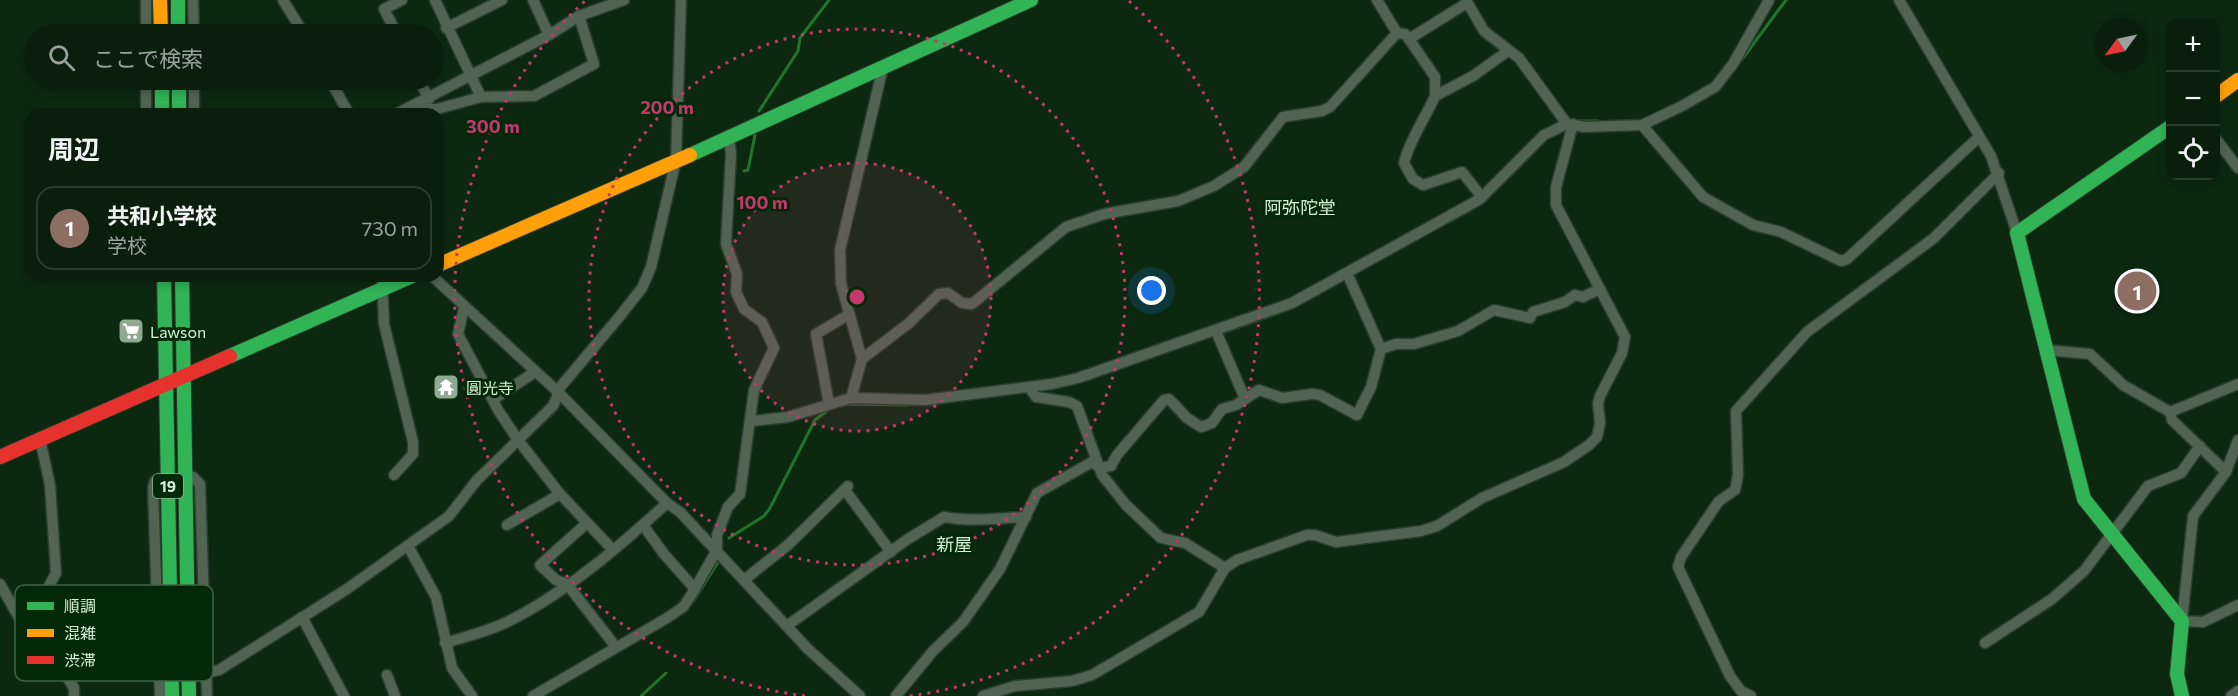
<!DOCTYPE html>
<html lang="ja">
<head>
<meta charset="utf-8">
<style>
  :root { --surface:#091f0c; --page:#122715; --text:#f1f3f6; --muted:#99a29d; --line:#293d2d; --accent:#7c3aed }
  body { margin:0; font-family:Commissioner,"Noto Sans JP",sans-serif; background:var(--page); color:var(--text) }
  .controls { position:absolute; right:18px; top:18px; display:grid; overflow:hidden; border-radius:12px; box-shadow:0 3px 9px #0003 }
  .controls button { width:54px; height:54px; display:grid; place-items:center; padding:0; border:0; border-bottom:2px solid var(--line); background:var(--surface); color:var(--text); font:30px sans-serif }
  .compass { position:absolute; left:2094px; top:18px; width:54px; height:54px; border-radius:50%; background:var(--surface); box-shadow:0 3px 9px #0003; rotate:237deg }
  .you { position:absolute; left:1152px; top:291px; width:21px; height:21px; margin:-15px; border:4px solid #fff; border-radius:50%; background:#1a73e8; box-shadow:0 0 0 9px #1a73e833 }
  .badge { display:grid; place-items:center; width:39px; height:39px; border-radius:50%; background:var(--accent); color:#fff; font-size:20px; font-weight:700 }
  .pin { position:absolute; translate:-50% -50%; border:3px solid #fff; box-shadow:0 2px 6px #0006 }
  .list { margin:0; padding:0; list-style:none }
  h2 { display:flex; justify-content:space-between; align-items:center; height:78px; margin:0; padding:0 24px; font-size:26px }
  h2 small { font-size:20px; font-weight:400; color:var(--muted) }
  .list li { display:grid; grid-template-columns:39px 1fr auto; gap:18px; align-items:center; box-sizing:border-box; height:84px; margin:0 12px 12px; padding:0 12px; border:2px solid var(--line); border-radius:18px }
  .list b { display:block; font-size:22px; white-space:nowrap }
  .list p { margin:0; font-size:20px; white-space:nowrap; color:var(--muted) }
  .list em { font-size:20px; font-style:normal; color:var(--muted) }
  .icon { flex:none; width:33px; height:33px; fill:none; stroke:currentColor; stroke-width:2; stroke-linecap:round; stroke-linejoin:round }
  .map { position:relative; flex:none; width:2238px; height:696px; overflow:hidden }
  .search { position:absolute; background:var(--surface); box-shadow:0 3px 9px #0003; left:24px; top:24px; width:420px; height:66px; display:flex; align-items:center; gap:15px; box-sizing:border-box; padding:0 21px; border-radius:33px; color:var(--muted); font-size:22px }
  .panel { position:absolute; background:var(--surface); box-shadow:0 3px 9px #0003; left:24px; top:108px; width:420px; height:174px; border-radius:18px }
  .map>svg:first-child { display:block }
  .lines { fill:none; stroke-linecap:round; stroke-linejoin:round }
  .stream { stroke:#1f752b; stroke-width:3 }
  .street-casing { stroke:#2a3e2d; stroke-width:13 }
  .fast-casing { stroke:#2a3e2d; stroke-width:16 }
  .slow-casing { stroke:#2a3e2d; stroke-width:16 }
  .jam-casing { stroke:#2a3e2d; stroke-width:16 }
  .street { stroke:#516452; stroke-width:10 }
  .fast { stroke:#30b455; stroke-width:14 }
  .slow { stroke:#ff9f0a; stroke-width:14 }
  .jam { stroke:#e5322d; stroke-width:14 }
  .ring { fill:none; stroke:#c5386d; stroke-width:3; stroke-dasharray:3 6 }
  .labels { text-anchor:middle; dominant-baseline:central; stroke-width:6; stroke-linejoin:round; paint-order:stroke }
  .shield { fill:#032908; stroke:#96b498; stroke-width:1.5 }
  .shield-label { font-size:15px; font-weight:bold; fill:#d5f0d5 }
  .poi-label { font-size:16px; fill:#d5f0d5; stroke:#032908; text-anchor:start }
  .neighbourhood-label { font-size:18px; fill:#d5f0d5; stroke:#032908 }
  .key { fill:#032908; stroke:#426546; stroke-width:1.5 }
  .key-label { font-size:16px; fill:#d5f0d5 }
  .centre { fill:#c5386d; stroke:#032908; stroke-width:3 }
  .ring-label { font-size:18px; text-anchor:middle; font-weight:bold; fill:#c5386d; stroke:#032908; stroke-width:6; stroke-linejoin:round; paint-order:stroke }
</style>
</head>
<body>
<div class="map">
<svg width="2238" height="696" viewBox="0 0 2238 696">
  <rect width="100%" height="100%" fill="#0c2910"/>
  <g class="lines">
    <g class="stream">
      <path d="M1740,62L1786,0"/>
      <path d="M759,111L798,51L800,38L829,0"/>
      <path d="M1580,121H1598"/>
      <path d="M744,171L748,170L755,135"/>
      <path d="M1451,221L1474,208"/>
      <path d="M1222,333L1279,313"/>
      <path d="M845,404L908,405"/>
      <path d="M729,538L764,516L770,508L815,420L828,410"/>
      <path d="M693,602L718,562"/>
      <path d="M641,696L666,673"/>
    </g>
    <g class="street-casing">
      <g id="street">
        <path d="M146,0V34"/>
        <path d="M193,0L194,34"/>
        <path d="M283,0L304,34"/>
        <path d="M435,0L481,97"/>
        <path d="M533,0L549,35"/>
        <path d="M1377,0L1397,33L1405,34L1409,39L1467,3"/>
        <path d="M1466,0L1484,31L1519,58L1567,124"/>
        <path d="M1899,0L1991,156L2017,233"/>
        <path d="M446,28L502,0"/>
        <path d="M397,34L384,9L402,0"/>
        <path d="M1409,39L1435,77V96L1473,76L1508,51"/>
        <path d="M146,80V114"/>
        <path d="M194,80V114"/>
        <path d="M330,80L349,114"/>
        <path d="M419,80L429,99"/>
        <path d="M1435,96C1426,117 1409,141 1404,163L1413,179L1423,185L1462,172L1482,197"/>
        <path d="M411,109H437L481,97L534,96L594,64L579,16"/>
        <path d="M396,114L549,35L579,16L624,0"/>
        <path d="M1642,125L1703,197L1753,225L1781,232L1841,261L1847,259L1979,137"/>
        <path d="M2216,139L2238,168"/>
        <path d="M382,276L384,324L413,442V454L394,475"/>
        <path d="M432,276L557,391L667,503L680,512L808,649L860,696"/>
        <path d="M464,308L458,334L498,410L518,440L560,494L613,550"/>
        <path d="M1216,331L1245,399"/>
        <path d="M1381,349L1396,344H1414L1458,331L1494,310L1530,318L1533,312L1565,302L1575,295L1583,297L1600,289"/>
        <path d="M2046,350L2090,354L2123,385L2170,412L2238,384"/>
        <path d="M862,359L909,323L939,294L948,293L962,303L972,304L1066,227L1104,214L1178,201L1214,186L1244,167L1283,117L1322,111L1330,107L1397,33"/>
        <path d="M1029,387L1036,397L1069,402L1077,406L1102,475L1126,505L1161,538L1185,543L1225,568"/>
        <path d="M851,398L862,359L841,284L840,250L883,67"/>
        <path d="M494,399L535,372"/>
        <path d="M829,404L816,334L848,315"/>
        <path d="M2170,412L2172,420L2226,472"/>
        <path d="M752,421L788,417L851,398L925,400L1052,384L1078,378L1292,303L1480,199L1544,135L1567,124L1585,127L1642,125L1682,106L1715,87L1733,64L1769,0"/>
        <path d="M40,439L50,485L56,573L34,614V625L74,688V696"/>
        <path d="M2238,440L2226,472L2193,516L2182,621L2203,622L2238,605"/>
        <path d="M185,477H193L200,484L207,696"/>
        <path d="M845,490L891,552"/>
        <path d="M587,523L540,565L556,580L567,584L616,647"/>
        <path d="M507,525L560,494"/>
        <path d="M643,525L664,554L695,589"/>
        <path d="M408,546L436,597L452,668L472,696"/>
        <path d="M744,580L788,545L848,486"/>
        <path d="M0,584L18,616L29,628L34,625"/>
        <path d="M302,617L344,696"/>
        <path d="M788,625L908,539L944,517C972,522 998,518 1026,517"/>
        <path d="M445,643C467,636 491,631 511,620C568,591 620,546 667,503"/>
        <path d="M1985,643L2052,599L2084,571L2148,486L2181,473L2200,446"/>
        <path d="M207,673L219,670L347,589L449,516L477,480L553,406L557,397V391L620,316L642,288L651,267L676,160L681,0"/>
        <path d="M387,675L395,696"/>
        <path d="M160,696L153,487L155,481L168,479"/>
        <path d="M533,696L667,618L683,607L690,597L717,550V535L728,507L740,494L754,390L774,348L762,322L744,309L736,292L737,274L726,244L731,154L729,137"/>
        <path d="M896,696L933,651L963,622L1000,569L1037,493L1092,462L1100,468L1111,466L1117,455L1164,400L1169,399L1187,418L1201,427L1212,423L1222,409L1236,405L1259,390L1282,398L1312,394L1320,395L1357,415L1371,387L1381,349L1347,273"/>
        <path d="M983,696L1015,686L1072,681L1092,675L1199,612L1225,568L1237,560L1307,535H1315L1336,542L1421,531L1437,526L1482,498L1564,462L1589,445L1597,437L1600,423L1598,403L1600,396L1622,353L1625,337L1556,205V187L1573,124"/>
        <path d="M1751,696L1741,691L1730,676L1678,567L1681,557L1719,501L1735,490L1738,475L1736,411L1807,332L1934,238L1999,173"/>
        <path d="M2231,696L2238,691"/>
      </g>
    </g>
    <g class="fast-casing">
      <g id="fast">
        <path d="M178,0V34"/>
        <path d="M162,80V114"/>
        <path d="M179,80V114"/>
        <path d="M2170,127L2017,233L2084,499L2182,621L2177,674L2182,696"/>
        <path d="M690,155L1031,0"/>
        <path d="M164,276L172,696"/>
        <path d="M182,276L189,696"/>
        <path d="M230,356L412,276"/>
      </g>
    </g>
    <g class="slow-casing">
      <g id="slow">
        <path d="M160,0L161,34"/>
        <path d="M2216,96L2238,80"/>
        <path d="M438,265L690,155"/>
      </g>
    </g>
    <g class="jam-casing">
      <path id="jam" d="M0,457L230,356"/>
    </g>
    <use href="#street" class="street"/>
    <use href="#fast" class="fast"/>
    <use href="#slow" class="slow"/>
    <use href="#jam" class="jam"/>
  </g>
  <circle cx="857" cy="297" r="134" fill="#c5386d" fill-opacity=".12"/>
  <g class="ring">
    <circle cx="857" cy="297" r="134"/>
    <circle cx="857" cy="297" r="268"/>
    <path d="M805 696A402 402 0 0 1 585 1M1129 1A402 402 0 0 1 909 696"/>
  </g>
  <defs>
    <g id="supermarket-square" transform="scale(1.35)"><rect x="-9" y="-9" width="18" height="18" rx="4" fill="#8faa90" stroke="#032908"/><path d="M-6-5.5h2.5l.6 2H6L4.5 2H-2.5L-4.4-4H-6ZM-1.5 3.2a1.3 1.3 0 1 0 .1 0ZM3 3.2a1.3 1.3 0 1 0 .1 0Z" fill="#fff"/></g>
    <g id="temple-square" transform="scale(1.35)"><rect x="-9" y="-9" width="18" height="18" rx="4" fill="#8faa90" stroke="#032908"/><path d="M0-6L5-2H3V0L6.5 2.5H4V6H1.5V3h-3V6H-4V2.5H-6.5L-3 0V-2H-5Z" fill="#fff"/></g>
  </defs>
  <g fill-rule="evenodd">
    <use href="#supermarket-square" x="131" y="331"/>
    <use href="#temple-square" x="446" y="387"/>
  </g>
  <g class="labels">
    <rect class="shield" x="153" y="474" width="30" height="24" rx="4.5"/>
    <g class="shield-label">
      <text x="168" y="486">19</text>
    </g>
    <g class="poi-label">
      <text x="150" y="331">Lawson</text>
      <text x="466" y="387">圓光寺</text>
    </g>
    <g class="neighbourhood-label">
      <text x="1300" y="207">阿弥陀堂</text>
      <text x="954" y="544">新屋</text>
    </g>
  </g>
  <rect x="15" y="585" width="198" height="96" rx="9" class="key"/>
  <rect x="27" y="602" width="27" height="8" fill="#30b455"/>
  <rect x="27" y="629" width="27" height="8" fill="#ff9f0a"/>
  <rect x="27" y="656" width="27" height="8" fill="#e5322d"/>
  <g class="key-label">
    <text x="64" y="612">順調</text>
    <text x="64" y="639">混雑</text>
    <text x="64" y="666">渋滞</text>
  </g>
  <circle cx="857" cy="297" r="9" class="centre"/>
  <g class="ring-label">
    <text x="667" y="114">200 m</text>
    <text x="493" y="133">300 m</text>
    <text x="762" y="209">100 m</text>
  </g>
</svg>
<div class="controls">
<button>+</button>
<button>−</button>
<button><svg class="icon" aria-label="locate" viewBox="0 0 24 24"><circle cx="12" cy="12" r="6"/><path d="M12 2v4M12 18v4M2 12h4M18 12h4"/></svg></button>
</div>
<svg class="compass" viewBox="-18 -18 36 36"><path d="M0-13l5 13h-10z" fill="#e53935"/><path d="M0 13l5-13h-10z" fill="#99a29d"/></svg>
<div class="you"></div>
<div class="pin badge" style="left:2137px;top:291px;background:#8d6e63">1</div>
<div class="search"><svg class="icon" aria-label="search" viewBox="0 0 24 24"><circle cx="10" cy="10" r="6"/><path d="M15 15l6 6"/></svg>ここで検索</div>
<section class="panel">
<h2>周辺<small></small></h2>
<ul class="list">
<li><span class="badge" style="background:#8d6e63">1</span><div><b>共和小学校</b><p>学校</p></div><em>730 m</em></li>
</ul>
</section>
</div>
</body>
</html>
